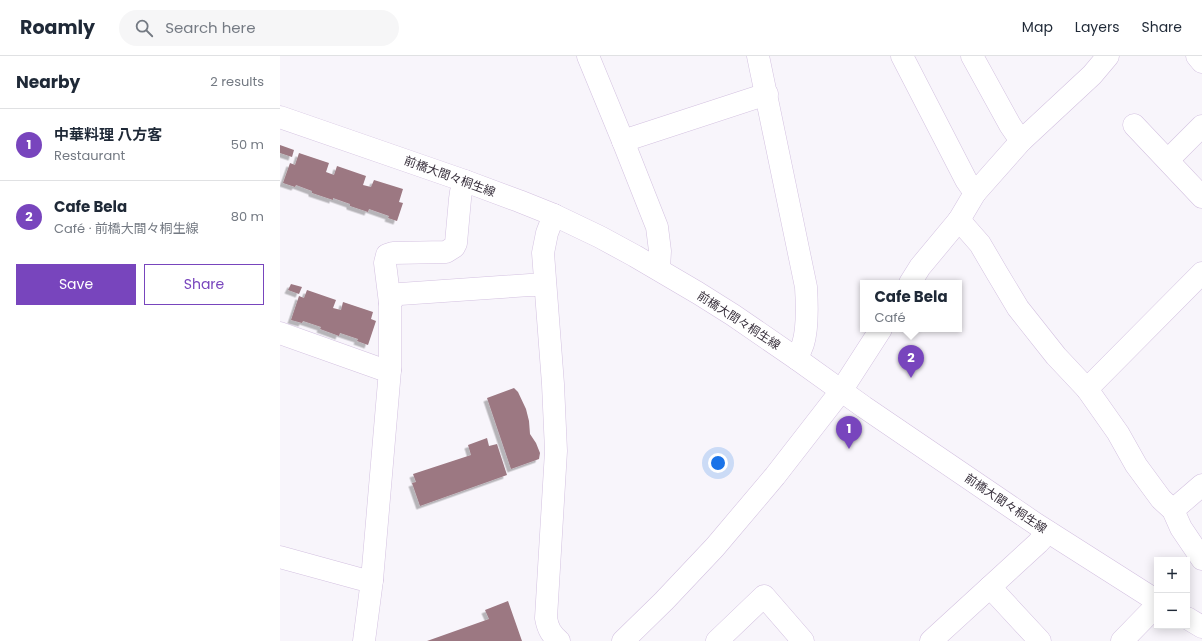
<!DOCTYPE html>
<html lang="en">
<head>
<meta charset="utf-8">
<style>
  :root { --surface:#fff; --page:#f6f6f7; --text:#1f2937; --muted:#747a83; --line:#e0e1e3; --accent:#7845bd }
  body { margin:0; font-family:Poppins,"Noto Sans JP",sans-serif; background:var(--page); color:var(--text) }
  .controls { position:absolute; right:12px; bottom:12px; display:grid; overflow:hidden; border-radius:0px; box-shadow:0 2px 10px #0003 }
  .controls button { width:36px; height:36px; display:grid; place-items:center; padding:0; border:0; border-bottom:1px solid var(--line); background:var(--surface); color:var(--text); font:20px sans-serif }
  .you { position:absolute; left:438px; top:407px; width:14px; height:14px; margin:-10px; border:3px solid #fff; border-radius:50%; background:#1a73e8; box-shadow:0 0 0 6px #1a73e833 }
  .badge { display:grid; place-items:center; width:26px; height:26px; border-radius:50%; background:var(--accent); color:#fff; font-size:13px; font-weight:700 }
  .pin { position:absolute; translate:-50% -33px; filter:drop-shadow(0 1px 2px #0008) }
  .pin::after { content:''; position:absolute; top:21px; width:14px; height:12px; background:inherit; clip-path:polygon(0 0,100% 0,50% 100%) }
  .popup { position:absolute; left:580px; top:224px; width:102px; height:52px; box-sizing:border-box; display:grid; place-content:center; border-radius:0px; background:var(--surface); filter:drop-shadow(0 1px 3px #0005); font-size:13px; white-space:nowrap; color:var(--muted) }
  .popup b { font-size:15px; color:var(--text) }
  .popup::after { content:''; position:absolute; left:50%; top:100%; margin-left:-8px; border:8px solid transparent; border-top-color:var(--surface) }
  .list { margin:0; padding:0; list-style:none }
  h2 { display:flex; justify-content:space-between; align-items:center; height:52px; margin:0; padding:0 16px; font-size:17px }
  h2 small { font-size:13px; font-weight:400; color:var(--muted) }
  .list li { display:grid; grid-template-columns:26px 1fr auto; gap:12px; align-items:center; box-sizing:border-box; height:72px; padding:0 16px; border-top:1px solid var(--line) }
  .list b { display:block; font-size:15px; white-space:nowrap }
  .list p { margin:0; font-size:13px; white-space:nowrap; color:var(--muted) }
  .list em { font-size:13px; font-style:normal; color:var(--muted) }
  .actions { display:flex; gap:8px; padding:12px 16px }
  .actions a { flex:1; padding:9px 0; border:1px solid var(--accent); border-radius:0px; text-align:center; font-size:14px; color:var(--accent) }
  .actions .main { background:var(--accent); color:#fff }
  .icon { flex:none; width:22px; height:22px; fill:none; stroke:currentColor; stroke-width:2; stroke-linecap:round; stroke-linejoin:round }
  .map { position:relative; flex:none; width:922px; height:585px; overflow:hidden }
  header { display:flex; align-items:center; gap:24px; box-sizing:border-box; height:56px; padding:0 20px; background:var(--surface); border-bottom:1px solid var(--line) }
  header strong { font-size:19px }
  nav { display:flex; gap:22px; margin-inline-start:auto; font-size:14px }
  .search { width:280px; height:36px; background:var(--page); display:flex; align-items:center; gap:10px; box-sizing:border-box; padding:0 14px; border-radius:22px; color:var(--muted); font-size:15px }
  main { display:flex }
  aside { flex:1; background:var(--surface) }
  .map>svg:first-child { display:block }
  .building { fill:#9c7882; filter:url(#shadow) }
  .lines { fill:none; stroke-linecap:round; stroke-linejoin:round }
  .minor-casing { stroke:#d3c1e0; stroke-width:23 }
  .major-casing { stroke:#d3c1e0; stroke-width:23 }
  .minor { stroke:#fff; stroke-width:22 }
  .major { stroke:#fff; stroke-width:22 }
  .labels { text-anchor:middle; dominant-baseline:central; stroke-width:3.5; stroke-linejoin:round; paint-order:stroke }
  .street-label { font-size:12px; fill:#38303c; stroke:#fff }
</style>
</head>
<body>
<header>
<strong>Roamly</strong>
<div class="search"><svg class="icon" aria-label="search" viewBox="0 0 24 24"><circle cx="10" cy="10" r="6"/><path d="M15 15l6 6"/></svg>Search here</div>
<nav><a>Map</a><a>Layers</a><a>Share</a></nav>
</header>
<main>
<aside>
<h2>Nearby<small>2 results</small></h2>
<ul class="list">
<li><span class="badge">1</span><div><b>中華料理 八方客</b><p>Restaurant</p></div><em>50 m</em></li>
<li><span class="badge">2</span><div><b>Cafe Bela</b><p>Café · 前橋大間々桐生線</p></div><em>80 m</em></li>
</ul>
<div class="actions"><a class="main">Save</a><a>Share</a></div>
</aside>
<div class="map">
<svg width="922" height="585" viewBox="0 0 922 585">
  <defs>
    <filter id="shadow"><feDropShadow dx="-3.5" dy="3.5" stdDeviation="0" flood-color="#0004"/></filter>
  </defs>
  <rect width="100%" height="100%" fill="#f8f5fb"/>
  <g class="building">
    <path d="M0,89L14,94L12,101L0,97Z"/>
    <path d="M19,97L49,107L46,116L54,119L57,110L86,120L83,129L91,131L94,124L123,133L119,146L123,147L117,165L108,162L109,160L89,153L88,156L70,150V148L53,142V144L32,137V135L16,129L15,131L3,127L10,107L15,109Z"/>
    <path d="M11,228L22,231L19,238L8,234Z"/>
    <path d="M27,234L56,244L53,252L61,254L63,246L93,256L91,263L96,265L88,289L77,285L78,283L60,277L59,280L40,273L41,271L23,265L22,267L11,264L19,240L24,242Z"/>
    <path d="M234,332L238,336L246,353L249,365L250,378L256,387L260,397L259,403L231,413L207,342Z"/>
    <path d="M207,382L209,390L217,388L227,419L140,450L132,427L136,426L133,418L191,399L188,389Z"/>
    <path d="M228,545L242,585H147L209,563L205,554Z"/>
  </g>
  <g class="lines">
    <g class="minor-casing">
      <g id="minor">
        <path d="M308,0L343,85L377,171L380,195L379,213"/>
        <path d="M478,0L526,231C527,247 528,272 523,288C521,293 519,298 517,303"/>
        <path d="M622,0L686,124L695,137"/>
        <path d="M692,0L730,69L741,85"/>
        <path d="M917,0L922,6"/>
        <path d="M854,69L922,141"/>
        <path d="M343,85L487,38"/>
        <path d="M888,104L922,70"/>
        <path d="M274,159L267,177L263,197L273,328L276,395L266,562C268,573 271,578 279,585"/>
        <path d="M679,164L700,188L717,217L738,252L776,300L807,333L838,377L856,409L881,443L893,454L901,472L922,503"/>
        <path d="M630,227L640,211L679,164L695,137L741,85L812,19L828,0"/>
        <path d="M110,247L105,207L107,199L113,197L166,196L174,191L176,187L180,143L181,136L185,125"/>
        <path d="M0,277L101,313L110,314"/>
        <path d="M807,333L922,217"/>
        <path d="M893,454L922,429"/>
        <path d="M0,501L80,523L92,524"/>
        <path d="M710,531L760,585"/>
        <path d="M84,585L92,524L110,314V247L113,242L120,238L250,229H265"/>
        <path d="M343,585L384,545L435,491L495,420L561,335L601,273"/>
        <path d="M437,585L484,540L523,585"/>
        <path d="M651,585L758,487L768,476"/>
        <path d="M842,585L877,549"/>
      </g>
    </g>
    <g class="major-casing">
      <g id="major">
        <path d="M0,61L185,125L239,145L274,159L320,181L355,200L418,237L453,259L517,303L584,351L756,468L877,545"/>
        <path d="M907,562L922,571"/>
      </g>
    </g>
    <use href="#minor" class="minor"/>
    <use href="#major" class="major"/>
  </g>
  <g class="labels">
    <g class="street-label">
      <text transform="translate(170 120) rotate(20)">前橋大間々桐生線</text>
      <text transform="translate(459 264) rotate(33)">前橋大間々桐生線</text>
      <text transform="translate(726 447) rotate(34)">前橋大間々桐生線</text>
    </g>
  </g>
</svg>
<div class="controls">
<button>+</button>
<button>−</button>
</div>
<div class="you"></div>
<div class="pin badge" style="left:569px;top:393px">1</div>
<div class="pin badge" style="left:631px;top:322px">2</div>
<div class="popup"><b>Cafe Bela</b>Café</div>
</div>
</main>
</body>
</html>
